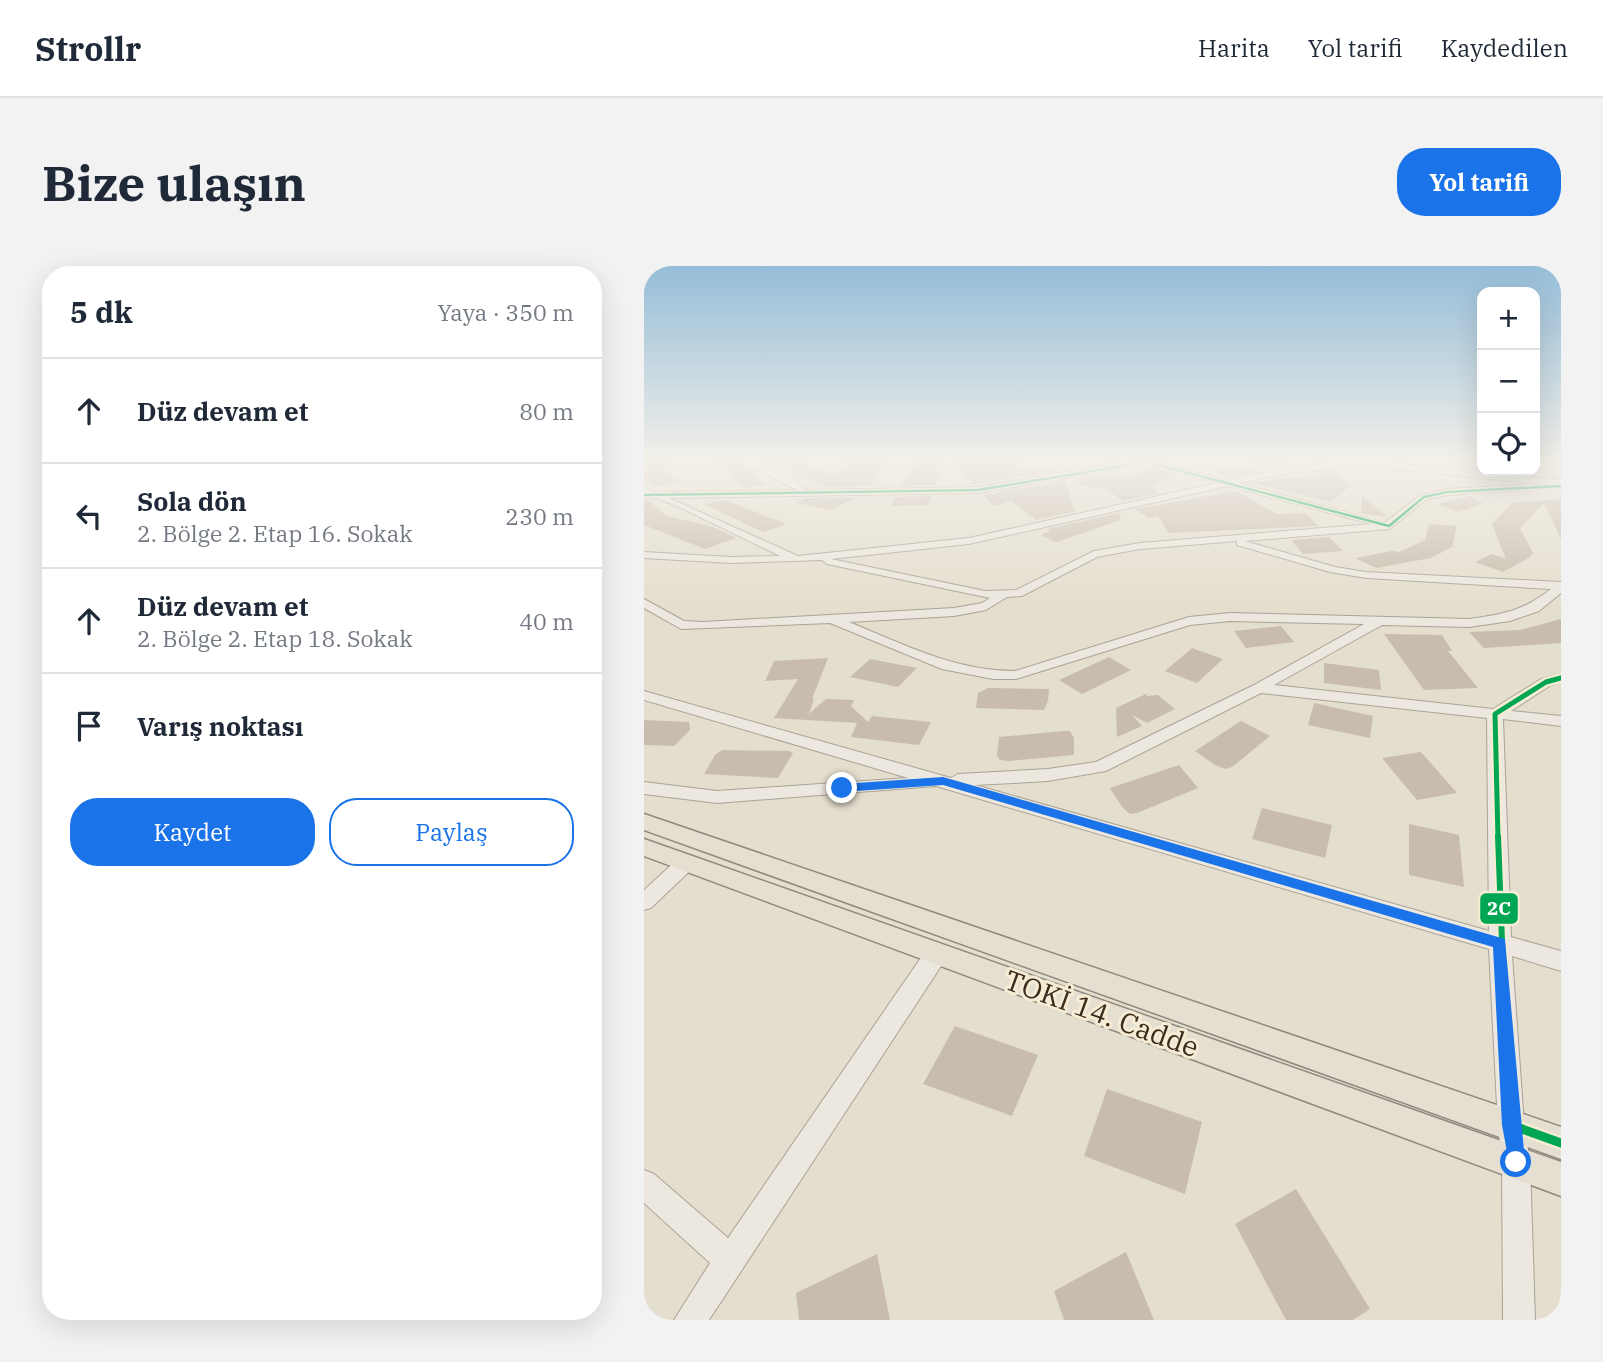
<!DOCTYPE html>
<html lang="tr">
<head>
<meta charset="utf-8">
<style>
  :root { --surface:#fff; --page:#f2f2f3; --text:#1f2937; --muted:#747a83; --line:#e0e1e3; --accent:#1a73e8 }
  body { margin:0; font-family:"IBM Plex Serif",serif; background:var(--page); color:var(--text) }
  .controls { position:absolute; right:21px; top:21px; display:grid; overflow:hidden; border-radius:14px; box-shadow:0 7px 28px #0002 }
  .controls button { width:63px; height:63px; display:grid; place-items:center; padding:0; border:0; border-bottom:2px solid var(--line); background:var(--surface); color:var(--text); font:35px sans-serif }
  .stop { position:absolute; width:21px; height:21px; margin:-16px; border:5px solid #1a73e8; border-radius:50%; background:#fff }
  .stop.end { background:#1a73e8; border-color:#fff; box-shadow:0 2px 7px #0008 }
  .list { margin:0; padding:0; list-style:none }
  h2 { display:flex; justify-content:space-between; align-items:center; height:91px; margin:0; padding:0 28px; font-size:30px }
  h2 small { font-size:23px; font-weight:400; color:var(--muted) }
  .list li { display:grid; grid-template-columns:46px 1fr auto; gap:21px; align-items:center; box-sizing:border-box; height:105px; padding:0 28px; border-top:2px solid var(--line) }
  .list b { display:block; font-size:26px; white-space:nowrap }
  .list p { margin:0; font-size:23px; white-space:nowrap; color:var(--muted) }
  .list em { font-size:23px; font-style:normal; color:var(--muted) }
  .actions { display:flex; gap:14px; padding:21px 28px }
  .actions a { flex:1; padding:16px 0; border:2px solid var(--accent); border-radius:28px; text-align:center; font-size:24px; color:var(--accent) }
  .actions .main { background:var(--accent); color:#fff }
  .icon { flex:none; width:38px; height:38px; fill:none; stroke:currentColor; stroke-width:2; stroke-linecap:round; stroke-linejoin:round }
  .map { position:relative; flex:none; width:917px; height:1054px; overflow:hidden; border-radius:28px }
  header { display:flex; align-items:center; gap:42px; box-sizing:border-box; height:98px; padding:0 35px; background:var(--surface); border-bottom:2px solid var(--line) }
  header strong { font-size:33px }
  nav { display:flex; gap:38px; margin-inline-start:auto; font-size:24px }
  .intro { display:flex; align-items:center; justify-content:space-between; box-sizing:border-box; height:168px; padding:0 42px }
  h1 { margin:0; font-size:49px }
  .button { padding:18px 32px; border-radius:28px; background:var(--accent); color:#fff; font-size:24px; font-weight:700 }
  main { display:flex; gap:42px; padding:0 42px }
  aside { flex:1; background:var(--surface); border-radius:28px; box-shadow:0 7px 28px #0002 }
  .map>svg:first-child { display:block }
  .building { fill:#c8bcae }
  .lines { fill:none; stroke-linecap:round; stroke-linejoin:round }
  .minor-casing { stroke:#aaa396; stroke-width:2 }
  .major-casing { stroke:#8f887d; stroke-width:3 }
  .minor { fill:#ece8df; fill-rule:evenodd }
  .major { fill:#e4dfd1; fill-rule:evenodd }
  .bus-1-far3-casing { stroke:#f6ecd3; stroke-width:5 }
  .bus-1-far2-casing { stroke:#f6ecd3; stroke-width:10 }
  .bus-1-far1-casing { stroke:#f6ecd3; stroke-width:11 }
  .bus-1-casing { stroke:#f6ecd3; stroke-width:14 }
  .bus-1-far3 { stroke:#00a651; stroke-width:2.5 }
  .bus-1-far2 { stroke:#00a651; stroke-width:5 }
  .bus-1-far1 { stroke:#00a651; stroke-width:6 }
  .bus-1 { stroke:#00a651; stroke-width:9 }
  .route { fill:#1a73e8 }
  .labels { text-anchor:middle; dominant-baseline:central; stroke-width:6; stroke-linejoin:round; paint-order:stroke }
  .near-street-label { font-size:28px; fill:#392c1e; stroke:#f6ecd3 }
  .line-badge { stroke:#f6ecd3; stroke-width:2.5 }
  .badge-label { font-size:19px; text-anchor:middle; font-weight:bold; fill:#fff }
</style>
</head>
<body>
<header>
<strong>Strollr</strong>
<nav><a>Harita</a><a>Yol tarifi</a><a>Kaydedilen</a></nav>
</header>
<div class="intro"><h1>Bize ulaşın</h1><a class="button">Yol tarifi</a></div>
<main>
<aside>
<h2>5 dk<small>Yaya · 350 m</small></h2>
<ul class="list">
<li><svg class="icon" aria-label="ahead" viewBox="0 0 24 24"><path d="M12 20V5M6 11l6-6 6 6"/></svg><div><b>Düz devam et</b></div><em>80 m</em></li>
<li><svg class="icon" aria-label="left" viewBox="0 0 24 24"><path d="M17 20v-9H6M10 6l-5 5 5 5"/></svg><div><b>Sola dön</b><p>2. Bölge 2. Etap 16. Sokak</p></div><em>230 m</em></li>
<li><svg class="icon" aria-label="ahead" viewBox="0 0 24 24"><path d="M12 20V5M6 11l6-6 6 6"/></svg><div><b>Düz devam et</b><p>2. Bölge 2. Etap 18. Sokak</p></div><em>40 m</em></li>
<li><svg class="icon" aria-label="arrive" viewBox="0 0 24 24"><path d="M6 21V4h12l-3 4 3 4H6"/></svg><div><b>Varış noktası</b></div></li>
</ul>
<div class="actions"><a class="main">Kaydet</a><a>Paylaş</a></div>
</aside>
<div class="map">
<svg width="917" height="1054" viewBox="0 0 917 1054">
  <rect width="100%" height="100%" fill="#e4dece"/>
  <g class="building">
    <path d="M7,194H29L20,203L35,216L10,221L0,212V201Z"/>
    <path d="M68,194H94L114,206L110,207L122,219L99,222Z"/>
    <path d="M113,194H153L192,209L203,194H243L227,220L184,221Z"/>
    <path d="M271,194H303L292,219L257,220Z"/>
    <path d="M307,194H379L377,203L406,199L413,205L329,218Z"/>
    <path d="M609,194H642L640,199L584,212L567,204L594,199L603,204Z"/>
    <path d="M504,201L531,208L506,220L516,227L479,235L463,224L436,219L435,212L457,209L477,213Z"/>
    <path d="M689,206L706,220L687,236L606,217Z"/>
    <path d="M421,215L429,239L427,241L433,245L392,254L368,235L349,240L339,229Z"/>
    <path d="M592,225L633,248L662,247L674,260L525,267L514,250L504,252L491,243Z"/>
    <path d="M288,230L284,239L247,240L251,231Z"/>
    <path d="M718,230L743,251L717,247Z"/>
    <path d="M827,230L839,238L814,246L793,238Z"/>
    <path d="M0,231L23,250L70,261L92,272L61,283L0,259Z"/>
    <path d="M161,232H212L187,244L152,237Z"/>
    <path d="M917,233V273L900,237L876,262L889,287L886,291L859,306L831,296L848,288L862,293L848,258L868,237Z"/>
    <path d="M80,234L140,257L141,259L119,266L60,238Z"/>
    <path d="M475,247L477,254L416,275L411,276L397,269L406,265L403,263Z"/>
    <path d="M785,258L813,260L808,281L787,292L732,302L711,292L748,285L755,286L781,274Z"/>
    <path d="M685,271L699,285L659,288L647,274Z"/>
    <path d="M917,353V377L840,382L825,366L876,364Z"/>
    <path d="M637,360L650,376L602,382L590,365Z"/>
    <path d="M740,368L798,369L808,385H804L834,422L780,424Z"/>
    <path d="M548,382L579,393L553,417L521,405Z"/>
    <path d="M465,391L487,404L438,428L415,414Z"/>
    <path d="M184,392L168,433H170L165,448L182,433L210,434L207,440L224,456L228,450L287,456L275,479L207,471L213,457L130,452L154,413L121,415L130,395Z"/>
    <path d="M226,393L273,402L254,421L206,411Z"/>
    <path d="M680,397L735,404L737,424L680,417Z"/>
    <path d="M344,422L405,423L404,435L400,444L332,442L334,427Z"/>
    <path d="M504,427L502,430L514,429L531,443L503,457L488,449L498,460L473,471L472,442Z"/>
    <path d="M670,437L729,450L726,472L664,459Z"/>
    <path d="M0,454L45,456L46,464L30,480L0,479Z"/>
    <path d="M597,455L626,470L588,501L582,503L571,499L551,485Z"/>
    <path d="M420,465H426L430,472V489L365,495L356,494L353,490L355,471Z"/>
    <path d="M78,484L144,485L149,487L134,512L60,508L71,489Z"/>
    <path d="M777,486L813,527L773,534L738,492Z"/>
    <path d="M535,499L554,522L493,547L486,548L478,541L466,522Z"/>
    <path d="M618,542L688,559L681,592L608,573Z"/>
    <path d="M765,558L815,569L820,621L765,609Z"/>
    <path d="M311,760L394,789L368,850L279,818Z"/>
    <path d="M463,823L558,856L541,928L440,890Z"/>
    <path d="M652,923L726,1043L709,1054H642L591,958Z"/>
    <path d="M482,986L510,1054H420L410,1025Z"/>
    <path d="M233,988L246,1054H155L152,1027Z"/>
  </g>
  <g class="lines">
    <g class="minor-casing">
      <g id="minor">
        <path d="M96,194C117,194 147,209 162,224L334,221L492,194H506L584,215L639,202L718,194L917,214V220L718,200L639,208L595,217L740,257L777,229L803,223L878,219L880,221L875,224L803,229L783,233L745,263L601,275L691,301L722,306L917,316V327L895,345L866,355L825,361L738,359L630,419L849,443L897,413L917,408V416L907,419L867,445L917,450V460L859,453L867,671L917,685V705L868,690L880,859L886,896L891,1054H859L858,896L854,859L845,683L292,520L73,537L0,528V516L73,525L264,512L0,434V425L307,512L314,508L404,503L452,496L610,419L720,358L586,355L546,359L372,413H349L298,403L186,357L37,363L0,342V333L40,355L59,356L310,342L338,337L346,332L183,298L178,294L87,297L0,292V286L87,291L136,290L33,240L0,228V220L18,230L22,226L152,224ZM503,198L573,217L325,272L154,290L25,232L334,227ZM584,220L728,258L496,277L450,285L372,324L341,325L187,293L325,278ZM593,275V279L686,306L722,312L907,323C879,345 860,348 825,353L586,347L545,351L371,405C311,405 259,378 205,356L310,350L342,344L363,331L378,330L453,291L496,283ZM617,427L843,452L845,665L331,519L404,515L462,505Z"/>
        <path d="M43,589L50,591L53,596L50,601L7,642L0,644V624L36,591Z"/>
        <path d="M293,678L301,680L304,687L301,694L65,1054H30L66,997L0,937V904L10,908L84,972L285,680Z"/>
      </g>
    </g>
    <g class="major-casing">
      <g id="major">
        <path d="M0,548L917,861V893L0,564Z"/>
        <path d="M0,573L917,896V930L0,590Z"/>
      </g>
    </g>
    <use href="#minor" class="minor"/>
    <use href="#major" class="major"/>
    <g class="bus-1-far3-casing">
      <path id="bus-1-far3" d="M0,229L334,224L503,196L745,260L780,231L803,226L917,220"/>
    </g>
    <g class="bus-1-far2-casing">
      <path id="bus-1-far2" d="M854,572L851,448L902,416L917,412"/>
    </g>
    <g class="bus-1-far1-casing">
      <path id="bus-1-far1" d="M854,570L862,781"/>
    </g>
    <g class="bus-1-casing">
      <path id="bus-1" d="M862,780L867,859L917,877"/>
    </g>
    <use href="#bus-1-far3" class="bus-1-far3"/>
    <use href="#bus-1-far2" class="bus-1-far2"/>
    <use href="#bus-1-far1" class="bus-1-far1"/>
    <use href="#bus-1" class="bus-1"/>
  </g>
  <linearGradient id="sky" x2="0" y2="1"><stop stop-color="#95bdd8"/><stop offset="0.57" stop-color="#f3f0e9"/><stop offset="1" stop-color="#f3f0e9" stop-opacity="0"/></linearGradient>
  <rect width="917" height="341" fill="url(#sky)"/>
  <path class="route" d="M299,511L861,673L881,896L878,902L872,905L866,902L858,859L849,681L299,519L198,526L193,522L198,518Z"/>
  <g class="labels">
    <g class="near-street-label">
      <text transform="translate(458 747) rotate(20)">TOKİ 14. Cadde</text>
    </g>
  </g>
  <rect class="line-badge" x="835" y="626" width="40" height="33" rx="7" fill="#00a651"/>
  <g class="badge-label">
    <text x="855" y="649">2C</text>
  </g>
</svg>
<div class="controls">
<button>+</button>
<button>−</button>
<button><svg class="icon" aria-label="locate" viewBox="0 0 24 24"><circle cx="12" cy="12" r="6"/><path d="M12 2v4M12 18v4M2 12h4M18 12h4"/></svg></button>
</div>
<div class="stop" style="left:872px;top:896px"></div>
<div class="stop end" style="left:198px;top:522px"></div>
</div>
</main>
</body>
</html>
